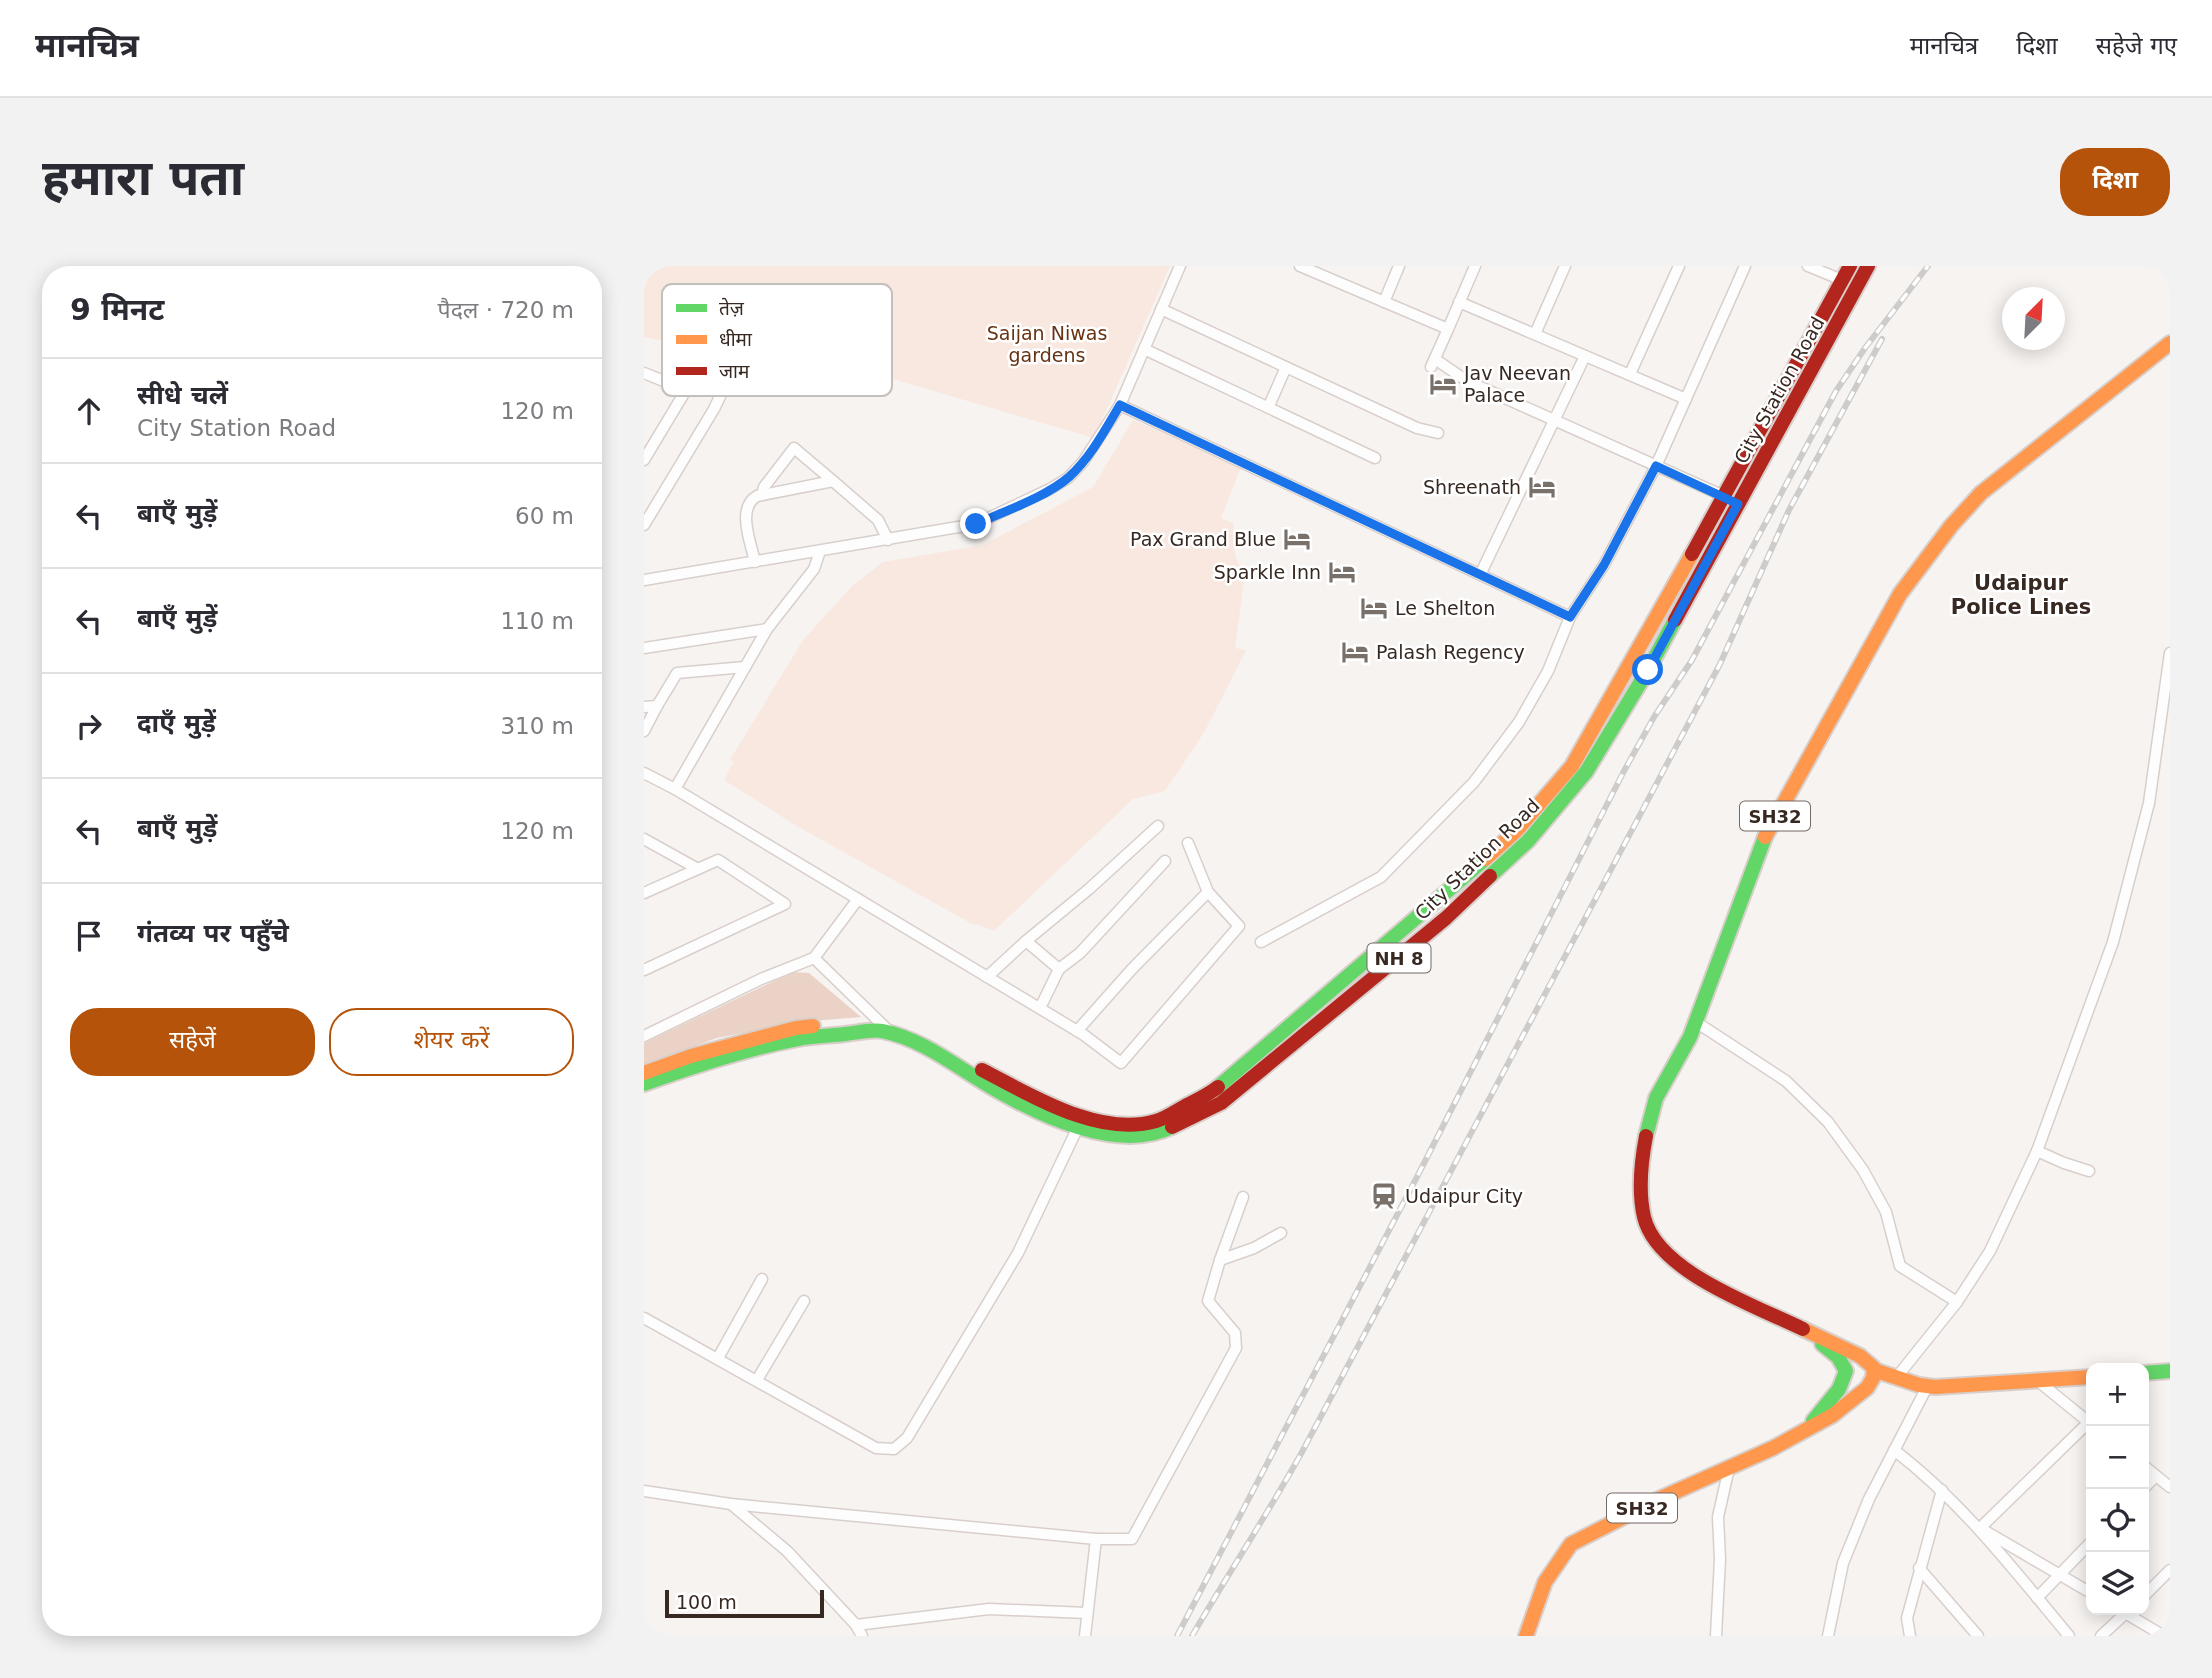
<!DOCTYPE html>
<html lang="hi">
<head>
<meta charset="utf-8">
<style>
  :root { --surface:#fff; --page:#f2f2f3; --text:#2b2b33; --muted:#7c7c81; --line:#e1e1e2; --accent:#b45309 }
  body { margin:0; font-family:"DejaVu Sans","Noto Sans Devanagari",sans-serif; background:var(--page); color:var(--text) }
  .controls { position:absolute; right:21px; bottom:21px; display:grid; overflow:hidden; border-radius:14px; box-shadow:0 4px 18px #0003 }
  .controls button { width:63px; height:63px; display:grid; place-items:center; padding:0; border:0; border-bottom:2px solid var(--line); background:var(--surface); color:var(--text); font:35px sans-serif }
  .compass { position:absolute; left:1358px; top:21px; width:63px; height:63px; border-radius:50%; background:var(--surface); box-shadow:0 4px 18px #0003; rotate:24deg }
  .scale { position:absolute; left:21px; bottom:18px; width:159px; box-sizing:border-box; padding-left:7px; border:4px solid #372922; border-top:0; font-size:19px; line-height:24px; white-space:nowrap; color:#372922; -webkit-text-stroke:5px #fff; paint-order:stroke }
  .stop { position:absolute; width:21px; height:21px; margin:-16px; border:5px solid #1a73e8; border-radius:50%; background:#fff }
  .stop.end { background:#1a73e8; border-color:#fff; box-shadow:0 2px 7px #0008 }
  .list { margin:0; padding:0; list-style:none }
  h2 { display:flex; justify-content:space-between; align-items:center; height:91px; margin:0; padding:0 28px; font-size:30px }
  h2 small { font-size:23px; font-weight:400; color:var(--muted) }
  .list li { display:grid; grid-template-columns:46px 1fr auto; gap:21px; align-items:center; box-sizing:border-box; height:105px; padding:0 28px; border-top:2px solid var(--line) }
  .list b { display:block; font-size:26px; white-space:nowrap }
  .list p { margin:0; font-size:23px; white-space:nowrap; color:var(--muted) }
  .list em { font-size:23px; font-style:normal; color:var(--muted) }
  .actions { display:flex; gap:14px; padding:21px 28px }
  .actions a { flex:1; padding:16px 0; border:2px solid var(--accent); border-radius:28px; text-align:center; font-size:24px; color:var(--accent) }
  .actions .main { background:var(--accent); color:#fff }
  .icon { flex:none; width:38px; height:38px; fill:none; stroke:currentColor; stroke-width:2; stroke-linecap:round; stroke-linejoin:round }
  .map { position:relative; flex:none; width:1526px; height:1370px; overflow:hidden; border-radius:28px }
  header { display:flex; align-items:center; gap:42px; box-sizing:border-box; height:98px; padding:0 35px; background:var(--surface); border-bottom:2px solid var(--line) }
  header strong { font-size:33px }
  nav { display:flex; gap:38px; margin-inline-start:auto; font-size:24px }
  .intro { display:flex; align-items:center; justify-content:space-between; box-sizing:border-box; height:168px; padding:0 42px }
  h1 { margin:0; font-size:49px }
  .button { padding:18px 32px; border-radius:28px; background:var(--accent); color:#fff; font-size:24px; font-weight:700 }
  main { display:flex; gap:42px; padding:0 42px }
  aside { flex:1; background:var(--surface); border-radius:28px; box-shadow:0 4px 18px #0003 }
  .map>svg:first-child { display:block }
  .green { fill:#f9e8df }
  .forest { fill:#ebd2c6 }
  .lines { fill:none; stroke-linecap:round; stroke-linejoin:round }
  .street-casing { stroke:#d8cfcb; stroke-width:13 }
  .fast-casing { stroke:#d8cfcb; stroke-width:18 }
  .slow-casing { stroke:#d8cfcb; stroke-width:18 }
  .jam-casing { stroke:#d8cfcb; stroke-width:18 }
  .street { stroke:#fefdfd; stroke-width:10 }
  .fast { stroke:#63d668; stroke-width:14 }
  .slow { stroke:#ff974d; stroke-width:14 }
  .jam { stroke:#b3261e; stroke-width:14 }
  .rail-casing { stroke:#cdcccb; stroke-width:6 }
  .rail { stroke:#fff; stroke-width:3.5; stroke-dasharray:10; stroke-linecap:butt }
  .route { stroke:#1a73e8; stroke-width:9 }
  .labels { text-anchor:middle; dominant-baseline:central; stroke-width:5; stroke-linejoin:round; paint-order:stroke }
  .shield { fill:#fff; stroke:#736964; stroke-width:2 }
  .shield-label { font-size:18px; font-weight:bold; fill:#372922 }
  .park-label { font-size:19px; fill:#683313; stroke:#fff }
  .poi-label { font-size:19px; fill:#372922; stroke:#fff; text-anchor:start }
  .street-label { font-size:19px; fill:#372922; stroke:#fff }
  .neighbourhood-label { font-size:21px; font-weight:bold; fill:#372922; stroke:#fff }
  .key { fill:#fff; stroke:#c3bfbd; stroke-width:2 }
  .key-label { font-size:19px; fill:#372922 }
</style>
</head>
<body>
<header>
<strong>मानचित्र</strong>
<nav><a>मानचित्र</a><a>दिशा</a><a>सहेजे गए</a></nav>
</header>
<div class="intro"><h1>हमारा पता</h1><a class="button">दिशा</a></div>
<main>
<aside>
<h2>9 मिनट<small>पैदल · 720 m</small></h2>
<ul class="list">
<li><svg class="icon" aria-label="ahead" viewBox="0 0 24 24"><path d="M12 20V5M6 11l6-6 6 6"/></svg><div><b>सीधे चलें</b><p>City Station Road</p></div><em>120 m</em></li>
<li><svg class="icon" aria-label="left" viewBox="0 0 24 24"><path d="M17 20v-9H6M10 6l-5 5 5 5"/></svg><div><b>बाएँ मुड़ें</b></div><em>60 m</em></li>
<li><svg class="icon" aria-label="left" viewBox="0 0 24 24"><path d="M17 20v-9H6M10 6l-5 5 5 5"/></svg><div><b>बाएँ मुड़ें</b></div><em>110 m</em></li>
<li><svg class="icon" aria-label="right" viewBox="0 0 24 24"><path d="M7 20v-9h11M14 6l5 5-5 5"/></svg><div><b>दाएँ मुड़ें</b></div><em>310 m</em></li>
<li><svg class="icon" aria-label="left" viewBox="0 0 24 24"><path d="M17 20v-9H6M10 6l-5 5 5 5"/></svg><div><b>बाएँ मुड़ें</b></div><em>120 m</em></li>
<li><svg class="icon" aria-label="arrive" viewBox="0 0 24 24"><path d="M6 21V4h12l-3 4 3 4H6"/></svg><div><b>गंतव्य पर पहुँचे</b></div></li>
</ul>
<div class="actions"><a class="main">सहेजें</a><a>शेयर करें</a></div>
</aside>
<div class="map">
<svg width="1526" height="1370" viewBox="0 0 1526 1370">
  <rect width="100%" height="100%" fill="#f7f3f1"/>
  <g class="green">
    <path d="M0,0H526L450,172L153,85L91,88L67,86L0,71Z"/>
    <path d="M489,154L597,201L577,252L590,258C588,275 589,294 601,307L591,382L602,384L561,465L521,525L489,533L350,665L332,658L330,659L151,559L80,514L90,496L86,494L159,374L209,319L239,296L339,279L449,221Z"/>
  </g>
  <path class="forest" d="M149,706L165,707L217,751L157,756L73,772L0,798V777Z"/>
  <g class="lines">
    <g class="street-casing">
      <g id="street">
        <path d="M656,0L804,63L831,0"/>
        <path d="M1164,0L1198,14"/>
        <path d="M740,36L755,0"/>
        <path d="M815,36L1042,133"/>
        <path d="M517,43L773,162L794,167"/>
        <path d="M891,68L921,0"/>
        <path d="M500,83L731,192"/>
        <path d="M791,93L823,115L1082,231"/>
        <path d="M787,101L804,63"/>
        <path d="M0,107L42,124L0,194"/>
        <path d="M986,108L1035,0"/>
        <path d="M42,124L59,95"/>
        <path d="M476,139L926,351"/>
        <path d="M625,140L642,101"/>
        <path d="M118,229L120,221L150,182L189,215"/>
        <path d="M0,259L70,143L93,95"/>
        <path d="M111,296C107,277 92,242 113,230L189,215L234,254L244,274"/>
        <path d="M836,309L941,90"/>
        <path d="M0,314L332,258L406,223L424,212L439,196L476,139L536,0"/>
        <path d="M123,363L31,523L440,769L477,797L595,660L564,626L544,577"/>
        <path d="M0,382L123,363L170,303L176,285"/>
        <path d="M0,441L13,440L33,407L101,401"/>
        <path d="M0,465L13,440"/>
        <path d="M0,507L31,523"/>
        <path d="M0,573L54,603"/>
        <path d="M0,627L74,594L141,638L0,704"/>
        <path d="M382,675L445,623L514,560"/>
        <path d="M617,676L737,611L830,516L875,456L904,405L926,351L960,299L1012,200L1101,0"/>
        <path d="M170,692L214,633"/>
        <path d="M343,711L382,675L415,703L436,687L521,595"/>
        <path d="M396,742L415,703"/>
        <path d="M1052,756L1142,815L1184,856L1219,904L1242,946L1256,1000L1313,1036"/>
        <path d="M433,765L488,703L564,626"/>
        <path d="M0,770L117,713L170,692L246,766"/>
        <path d="M1393,885L1420,897L1445,905"/>
        <path d="M599,931L576,994L610,982L637,967"/>
        <path d="M0,1052L232,1182L250,1183L263,1172L374,987L434,861"/>
        <path d="M74,1092L118,1013"/>
        <path d="M1252,1112L1313,1036L1346,985L1393,885L1469,676L1505,537L1526,387"/>
        <path d="M113,1114L160,1035"/>
        <path d="M1394,1115L1447,1158"/>
        <path d="M1445,1156L1336,1262L1447,1327"/>
        <path d="M1250,1184C1318,1236 1370,1304 1425,1370"/>
        <path d="M1500,1200L1526,1221"/>
        <path d="M1500,1222L1512,1210"/>
        <path d="M0,1225L87,1238L452,1273"/>
        <path d="M87,1238L143,1285L212,1359L218,1370"/>
        <path d="M1275,1302L1334,1370"/>
        <path d="M1500,1330L1526,1304"/>
        <path d="M1393,1332L1447,1276"/>
        <path d="M1476,1344L1520,1370"/>
        <path d="M212,1359L345,1343L443,1347"/>
        <path d="M441,1370L452,1273H488L592,1082L591,1067L564,1035L576,994"/>
        <path d="M1072,1370L1076,1293L1074,1251L1085,1202"/>
        <path d="M1184,1370L1199,1297L1225,1233L1283,1121"/>
        <path d="M1266,1370L1263,1352L1298,1224"/>
        <path d="M1457,1370L1485,1344"/>
      </g>
    </g>
    <g class="fast-casing">
      <g id="fast">
        <path d="M846,610L884,575L942,506L1004,404L1031,354"/>
        <path d="M0,818C50,800 101,783 154,773C169,770 186,770 201,768C213,767 227,763 238,765C280,773 315,803 352,824C399,851 474,887 528,861"/>
        <path d="M574,821L841,593"/>
        <path d="M1002,870L1012,832L1046,771L1121,571"/>
        <path d="M1500,1107L1526,1105"/>
        <path d="M1169,1155L1195,1123L1202,1105L1194,1091L1178,1078"/>
      </g>
    </g>
    <g class="slow-casing">
      <g id="slow">
        <path d="M1121,571L1256,328L1307,260L1337,227L1526,77"/>
        <path d="M841,593L873,564L928,500L1048,288"/>
        <path d="M0,807L47,790L152,762L169,760"/>
        <path d="M1230,1104L1275,1119L1291,1121L1447,1111"/>
        <path d="M882,1370L901,1316L927,1278L1015,1233L1129,1182L1189,1149L1223,1122L1229,1112L1230,1102L1216,1090L1159,1063"/>
      </g>
    </g>
    <g class="jam-casing">
      <g id="jam">
        <path d="M1048,288L1206,0"/>
        <path d="M1031,354L1224,0"/>
        <path d="M338,804C387,829 455,872 512,855C522,852 532,845 541,840C553,834 564,829 574,821"/>
        <path d="M528,861L577,837L802,652L846,610"/>
        <path d="M1002,870C997,896 994,925 1000,951C1013,1006 1112,1040 1159,1063"/>
      </g>
    </g>
    <use href="#street" class="street"/>
    <use href="#fast" class="fast"/>
    <use href="#slow" class="slow"/>
    <use href="#jam" class="jam"/>
    <g class="rail-casing">
      <g id="rail">
        <path d="M533,1370L775,907L980,505L1010,451L1048,394L1192,125L1221,82L1284,0"/>
        <path d="M548,1370C584,1308 623,1249 658,1186L1076,398L1145,244L1238,73"/>
      </g>
    </g>
    <use href="#rail" class="rail"/>
  </g>
  <g class="lines">
    <path class="route" d="M332,258C361,245 402,231 425,211C447,191 461,164 476,139L926,351L960,299L1012,200L1094,238L1004,404"/>
  </g>
  <defs>
    <g id="hotel-bare" transform="scale(2.1)"><path d="M-6-4.5h1.5V1H6V5H4.5V3h-9V5H-6ZM-4 0a1.8 1.8 0 1 1 3.6 0ZM.5 0V-2.5h3Q6-2.5 6 0Z" fill="#7a706a" stroke="#fff" stroke-width="2.5" paint-order="stroke"/></g>
    <g id="station-bare" transform="scale(2.1)"><path d="M-3-6H3Q5-6 5-4V2Q5 4 3 4L4.5 6H3L1.5 4h-3L-3 6H-4.5L-3 4Q-5 4-5 2V-4Q-5-6-3-6ZM-3.5-4v3h7v-3ZM-3.5 1v1.5H-2V1ZM2 1v1.5H3.5V1Z" fill="#7a706a" stroke="#fff" stroke-width="2.5" paint-order="stroke"/></g>
  </defs>
  <g fill-rule="evenodd">
    <use href="#hotel-bare" x="799" y="118"/>
    <use href="#hotel-bare" x="898" y="221"/>
    <use href="#hotel-bare" x="653" y="273"/>
    <use href="#hotel-bare" x="698" y="306"/>
    <use href="#hotel-bare" x="730" y="342"/>
    <use href="#hotel-bare" x="711" y="386"/>
    <use href="#station-bare" x="740" y="930"/>
  </g>
  <g class="labels">
    <g class="shield">
      <rect x="1096" y="535.5" width="70" height="29" rx="5"/>
      <rect x="723.5" y="677.5" width="63" height="29" rx="5"/>
      <rect x="963" y="1227.5" width="70" height="29" rx="5"/>
    </g>
    <g class="shield-label">
      <text x="1131" y="550">SH32</text>
      <text x="755" y="692">NH 8</text>
      <text x="998" y="1242">SH32</text>
    </g>
    <g class="park-label">
      <text x="403" y="67">Saijan Niwas<tspan x="403" dy="22">gardens</tspan></text>
    </g>
    <g class="poi-label">
      <text x="820" y="107">Jav Neevan<tspan x="820" dy="22">Palace</tspan></text>
      <text x="877" y="221" text-anchor="end">Shreenath</text>
      <text x="632" y="273" text-anchor="end">Pax Grand Blue</text>
      <text x="677" y="306" text-anchor="end">Sparkle Inn</text>
      <text x="751" y="342">Le Shelton</text>
      <text x="732" y="386">Palash Regency</text>
      <text x="761" y="930">Udaipur City</text>
    </g>
    <g class="street-label">
      <text transform="translate(1135 124) rotate(-61)">City Station Road</text>
      <text transform="translate(833 593) rotate(-44)">City Station Road</text>
    </g>
    <g class="neighbourhood-label">
      <text x="1377" y="317">Udaipur<tspan x="1377" dy="24">Police Lines</tspan></text>
    </g>
  </g>
  <rect x="18" y="18" width="230" height="112" rx="10" class="key"/>
  <rect x="32" y="38" width="31" height="8" fill="#63d668"/>
  <rect x="32" y="69" width="31" height="9" fill="#ff974d"/>
  <rect x="32" y="101" width="31" height="8" fill="#b3261e"/>
  <g class="key-label">
    <text x="75" y="49">तेज़</text>
    <text x="75" y="80">धीमा</text>
    <text x="75" y="112">जाम</text>
  </g>
</svg>
<div class="controls">
<button>+</button>
<button>−</button>
<button><svg class="icon" aria-label="locate" viewBox="0 0 24 24"><circle cx="12" cy="12" r="6"/><path d="M12 2v4M12 18v4M2 12h4M18 12h4"/></svg></button>
<button><svg class="icon" aria-label="layers" viewBox="0 0 24 24"><path d="M12 4l9 5-9 5-9-5zM3 14l9 5 9-5"/></svg></button>
</div>
<svg class="compass" viewBox="-18 -18 36 36"><path d="M0-13l5 13h-10z" fill="#e53935"/><path d="M0 13l5-13h-10z" fill="#7c7c81"/></svg>
<div class="scale">100 m</div>
<div class="stop" style="left:1004px;top:404px"></div>
<div class="stop end" style="left:332px;top:258px"></div>
</div>
</main>
</body>
</html>
